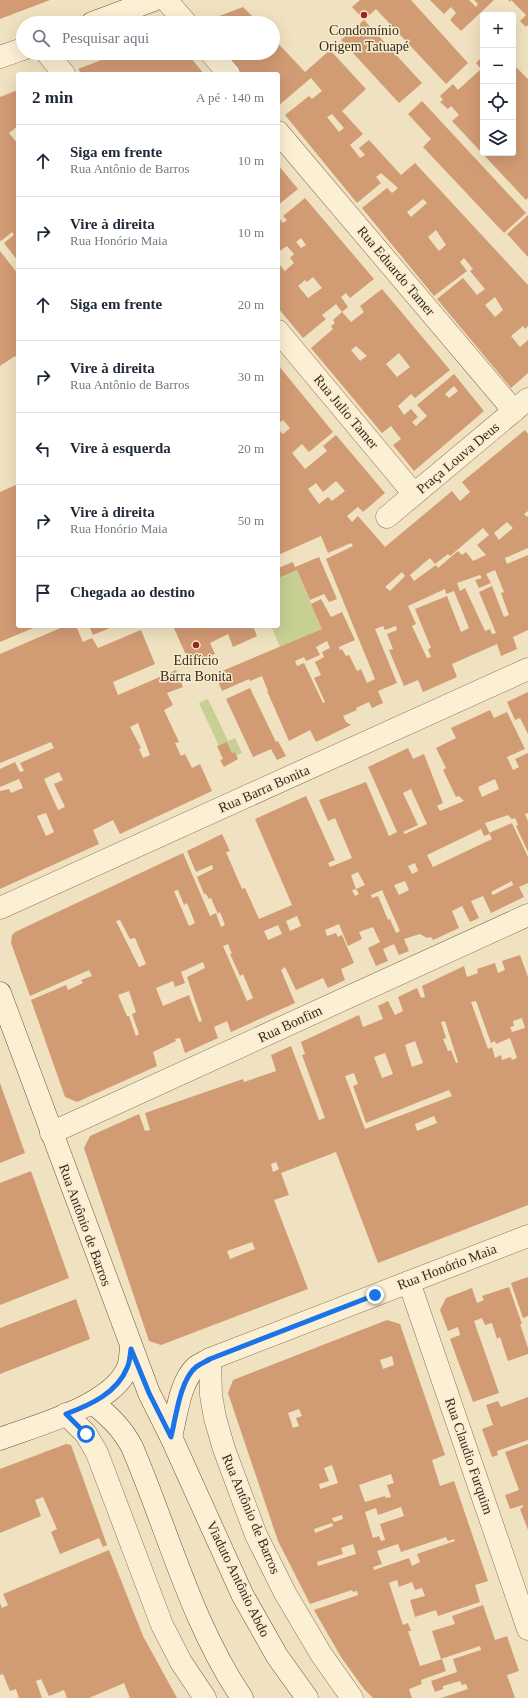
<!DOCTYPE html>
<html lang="pt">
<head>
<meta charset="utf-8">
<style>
  :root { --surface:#fff; --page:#f2f2f3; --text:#1f2937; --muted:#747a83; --line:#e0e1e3 }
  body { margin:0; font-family:"Times New Roman",serif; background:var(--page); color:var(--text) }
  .controls { position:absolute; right:12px; top:12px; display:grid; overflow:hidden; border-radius:4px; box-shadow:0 4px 16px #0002 }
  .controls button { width:36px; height:36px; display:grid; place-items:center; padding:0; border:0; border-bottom:1px solid var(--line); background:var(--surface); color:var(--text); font:20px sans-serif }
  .stop { position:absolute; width:12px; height:12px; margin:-9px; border:3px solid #1a73e8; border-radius:50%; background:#fff }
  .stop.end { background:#1a73e8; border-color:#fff; box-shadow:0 1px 4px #0008 }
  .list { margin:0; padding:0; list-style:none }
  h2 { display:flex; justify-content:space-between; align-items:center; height:52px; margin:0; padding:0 16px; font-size:17px }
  h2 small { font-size:13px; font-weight:400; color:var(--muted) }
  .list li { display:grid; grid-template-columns:26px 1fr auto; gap:12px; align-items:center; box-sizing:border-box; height:72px; padding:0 16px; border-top:1px solid var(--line) }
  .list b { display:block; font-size:15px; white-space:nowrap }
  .list p { margin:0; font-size:13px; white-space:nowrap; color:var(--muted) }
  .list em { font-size:13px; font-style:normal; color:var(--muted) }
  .icon { flex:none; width:22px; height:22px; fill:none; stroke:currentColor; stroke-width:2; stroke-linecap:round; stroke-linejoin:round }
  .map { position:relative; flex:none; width:528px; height:1698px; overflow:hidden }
  .search { position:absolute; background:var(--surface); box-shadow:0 4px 16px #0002; left:16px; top:16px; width:264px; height:44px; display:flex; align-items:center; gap:10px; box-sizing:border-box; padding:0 14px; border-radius:22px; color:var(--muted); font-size:15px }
  .panel { position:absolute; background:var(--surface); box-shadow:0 4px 16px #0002; left:16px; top:72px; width:264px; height:556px; border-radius:4px }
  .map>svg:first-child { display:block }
  .green { fill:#c7cf93 }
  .building { fill:#d19b74; fill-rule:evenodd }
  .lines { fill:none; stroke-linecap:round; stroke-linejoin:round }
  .minor-casing { stroke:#8b7357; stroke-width:23 }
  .secondary-casing { stroke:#6c543a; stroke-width:23 }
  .minor { stroke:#fbefd4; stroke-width:22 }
  .secondary { stroke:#fbefd4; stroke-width:22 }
  .route { stroke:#1a73e8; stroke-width:5 }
  .poi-dot { fill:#9d2423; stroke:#f7ecd0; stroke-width:1.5 }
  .labels { text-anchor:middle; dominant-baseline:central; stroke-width:3; stroke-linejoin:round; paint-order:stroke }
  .poi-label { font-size:14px; fill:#392b1c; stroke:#f7ecd0 }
  .street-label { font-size:14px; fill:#392b1c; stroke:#f7ecd0 }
</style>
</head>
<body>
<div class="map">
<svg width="528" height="1698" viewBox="0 0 528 1698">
  <rect width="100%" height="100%" fill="#f0e2c0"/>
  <g class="green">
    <path d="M297,570L322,629L280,647L271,626H278V579Z"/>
    <path d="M208,699L228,741L235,738L242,753L237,755L235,752L232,753L227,742L219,746L199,703Z"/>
  </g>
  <g class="building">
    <path d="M0,0H50L0,19Z"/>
    <path d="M360,0H411L468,63L446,84L376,9L364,20L352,7Z"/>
    <path d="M430,0H469L476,7L478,4L474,0H494L461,31L450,20L456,13L451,7L444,14Z"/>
    <path d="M508,0H528V25L526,27L520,21L526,15L511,0L510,2Z"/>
    <path d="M243,7L259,23H201Z"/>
    <path d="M364,20L422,83L399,103L341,40Z"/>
    <path d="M273,38L305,72L330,50L366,89L342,111L363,134L350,145L360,158L365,155L359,148L369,140L401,175L415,163L528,285V326L525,329L523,326L511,336L520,347L528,340V373L511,388L437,299L463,278L477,295L485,289L470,271L473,269L464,258L460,262L467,271L434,296L362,208L387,188L392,193L398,188L381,173L376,177L381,183L357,203L285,115L309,96L312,99L322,91L311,78L278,106V74H238L221,53H273ZM332,114L344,128L339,132L327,117ZM423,199L427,203L411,217L407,212ZM436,230L446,245L439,251L428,237ZM495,297L503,310L495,317L485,305Z"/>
    <path d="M120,53H187L204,74H82L78,69Z"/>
    <path d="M483,56V153H513V66L514,65L528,79V198L526,200L452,121L459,115L451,106L448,109L440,102L443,100L440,96L453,84L458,90L481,69L476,63Z"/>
    <path d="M18,90V126L9,133L18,144V261L4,243L14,235L12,232L1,241L0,240V97Z"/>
    <path d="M422,101L526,213L504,233L423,147L431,139L408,114Z"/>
    <path d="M278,165L298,189L278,205Z"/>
    <path d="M305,198L374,279L350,298L346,293L341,297L348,307L342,312L336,304L322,315L326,319L303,338L278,308V263L285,271L294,263L290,258L294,254L287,246L278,252V217L283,223L287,220L283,216ZM301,238L306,245L301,248L296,242ZM313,277L322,288L308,298L298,286L305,280L307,282Z"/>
    <path d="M528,215V257L507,234Z"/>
    <path d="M0,251L18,274V360L15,356L0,366Z"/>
    <path d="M382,289L450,370L415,398L411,394L398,406L404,415L411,409L418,417L412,422L416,426L427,416L417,405L454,374L484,411L414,471L393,445L401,439L391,426L382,433L311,348L333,329L331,326L335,323L333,320L342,312L351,322L364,312L360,306ZM356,346L367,356L360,361L351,350ZM399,353L410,367L397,377L386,364ZM454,386L458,391L449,398L445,394Z"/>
    <path d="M278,365L333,432L309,452L302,444L292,453L305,469L327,451L323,446L336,435L385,493L363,512L358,507L347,516L352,522L358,516L385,547L452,491L460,501L470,492L462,482L525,430L528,434V511L524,514L527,517L528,516V548L505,558L507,564L528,555V630L513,637L517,649L501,656L497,644L452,664L457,677L423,692L418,680L404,686L389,650L393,649L387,634L397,630L396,626L385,630L383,626L375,629L397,683L378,691L383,703L372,708L369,702L356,708L357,710L343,716L346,722L351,725L316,742L310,730L289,741L267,691H268L262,676L250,681L249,679L222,691L215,674L322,629L311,604L321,599L331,617L342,612L355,640L339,647L340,650L342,649L346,656L349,655L357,671L361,669L367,683L375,679L326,559L353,546L351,543L328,553L321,536L278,555V429L283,434L290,428L283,420L278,424ZM336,481L345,491L332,501L328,497L319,504L308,489L316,483L323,492ZM507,522L513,528L499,540L494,533ZM483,528L489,535L477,545L486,555L473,561L466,552L462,555L458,551L438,568L436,565L414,581L410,575L430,558L435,564L448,554L450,556ZM495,570L504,592L501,593L509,615L504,617L492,586L479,592L496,633L492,634L490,629L485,631L465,588L460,591L457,583L480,575L482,578L475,580L479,588L491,583L486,574ZM402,572L405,576L390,591L385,587ZM445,589L446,594L454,591L469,628L461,632L447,596L415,609L431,648L428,649L431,657L427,658L412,626L416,624L408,606ZM327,641L330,648L322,652L324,657L315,662L321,675L314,678L325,702L323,703L304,663L297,666L295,661L304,657L306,661L320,655L316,647Z"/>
    <path d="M18,484V626H38L0,642V492Z"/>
    <path d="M319,557L337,599L329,602L324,594L310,600L297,570L279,578L278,576V568L293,562L295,567Z"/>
    <path d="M65,626H76L83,642L92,638L98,648L141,630L155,664L113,682L118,695L176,670L183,687L167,693L173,705L164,710L179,742L175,743L181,756L185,754L192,768L200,764L212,791L120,834L113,820L93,830L99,844L0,889V791L9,789L11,793L23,788L19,779L0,787V769L15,762L20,772L24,771L20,763L54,748L51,742L0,763V654ZM138,723L150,755L143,758L139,749L141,748L130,727ZM59,772L63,780L54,784L65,807L58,810L44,779ZM46,813L54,832L46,836L37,816Z"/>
    <path d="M89,626H115L93,635Z"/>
    <path d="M173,626H253L257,636L233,647L228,634L210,643L215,654L190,664Z"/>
    <path d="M250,688L276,742L278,741L286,756L277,760L271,749L253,757L226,699Z"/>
    <path d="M528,692V734L520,718L515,720L507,702Z"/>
    <path d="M490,710L494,718L507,712L525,749L507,757L513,770L519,767L515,759L528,753V813L525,814L528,821V852L516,826L518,825L515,818L512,819L508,815L485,823L490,834L484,836L481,829L427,855L433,867L492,839L489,833L512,823L528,857V883L519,887L524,897L491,913L483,896L471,901L479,918L470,922L462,906L452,911L459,928L433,940L431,937L427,938L420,934L404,939L409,951L399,955L394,944L383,949L388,961L376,966L368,948L380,942L373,927L359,932L362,939L348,946L339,924L325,930L327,936L336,933L338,937L342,935L354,963L341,969L345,980L328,988L323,978L296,990L285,967L281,970L295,1003L231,1032L227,1021L214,1027L218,1038L185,1053L180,1038L175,1039L176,1041L153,1052L157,1066L77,1102L65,1097L31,1000L66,985L68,990L83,983L81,980L92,976L89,970L30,996L11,943L12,935L15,932L183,853L210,916L216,913L221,927L225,925L220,912L218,914L211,898L209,899L206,894H204L197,877L213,869L212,865L196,872L187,851L222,834L230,851L226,852L242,889L245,888L259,919L292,905L255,819L306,796L335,860L328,863L330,867L352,858L335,818L328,821L319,800L366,782L389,836L397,832L368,767L408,748L413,759L424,754L443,803L437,806L440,811L464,801L459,796L456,797L443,770L446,768L436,748L456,738L451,728ZM495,779L499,789L482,797L478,787ZM411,789L427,824L405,834L403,832L418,825L403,793ZM415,863L418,871L412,874L408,866ZM358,872L365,885L356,889L359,894L355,896L352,890L356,889L351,875ZM405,881L409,890L399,895L394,885ZM512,881L513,885L493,895L491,892ZM178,890L184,905L187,903L195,923L189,926L174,891ZM382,890L400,931L396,933L390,919L388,920L378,896L372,898L371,895ZM297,916L301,926L290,931L286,921ZM120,920L130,939L135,938L146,964L139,967L116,921ZM278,925L282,934L268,940L264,931ZM228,944L232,954H230L240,976L243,974L253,998L247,1001L223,946ZM203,962L205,968L187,977L202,1021L199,1022L189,995L163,1006L156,988L173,981L175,987L185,983L181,972ZM129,991L136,1012L132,1014L139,1034L136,1036L129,1016H127L118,995Z"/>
    <path d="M227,742L232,753L235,752L238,759L224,767L220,760L223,759L217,746Z"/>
    <path d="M520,955L528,977V1205L378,1263L336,1152L281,1173L289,1195L274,1200L308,1289L161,1345L149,1341L84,1148L90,1136L139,1114L145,1131L150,1130L145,1113L243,1079L244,1082L276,1071L271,1055L291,1046L319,1120L325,1118L302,1055L305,1054L301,1042L359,1015L363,1027L383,1019L378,1006L388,1001L395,1015L403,1011L398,997L417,988L421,998L425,997L422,986L464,966L467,977L478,973L477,969L495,963L498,973L505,970L502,961ZM476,1001L491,1043L495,1041L496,1044L510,1038L517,1058L512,1060L511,1057L502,1060L501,1055L495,1058L492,1047L488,1049L471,1002ZM522,1018L525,1028L512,1032L510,1027L514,1026L513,1021ZM445,1021L458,1062L456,1063L451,1050L448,1051L443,1039L446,1038L441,1022ZM415,1041L423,1063L412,1067L405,1045ZM385,1053L393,1074L382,1078L374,1057ZM354,1073L358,1084L353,1086L366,1123L449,1090L452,1096L365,1129L345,1076ZM434,1116L437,1123L417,1131L415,1124ZM276,1162L279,1169L273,1172L271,1164ZM252,1242L255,1249L230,1259L227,1251Z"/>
    <path d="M0,1083L25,1153L0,1163Z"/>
    <path d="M31,1171L69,1278L0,1305V1183Z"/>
    <path d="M528,1277V1316L523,1318L511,1283Z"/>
    <path d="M509,1287L522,1324H520L528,1348V1354L508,1361L500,1337L497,1339L492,1323L485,1325L482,1318L474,1321L499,1393L473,1402L450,1339L460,1335L458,1327L448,1331L440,1310L446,1298L472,1288L477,1303L484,1300L482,1296Z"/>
    <path d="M76,1299L90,1339L0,1374V1328Z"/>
    <path d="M387,1320L400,1324L445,1455L432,1460L440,1486L454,1481L488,1581L475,1585L480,1602L438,1616L436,1610L415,1617L410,1600L425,1596L422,1588L415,1590L412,1582L399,1587L397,1580L389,1583L403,1625L408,1623L411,1631H408L420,1666L442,1659L446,1671L421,1680L422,1684L409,1689L412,1698H373L364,1689L341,1657L314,1610L358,1595L357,1591L353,1592L352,1590L310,1604L278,1541L228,1393L233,1380ZM392,1356L394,1365L383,1369L380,1360ZM299,1409L302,1416L296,1418L299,1426L293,1428L288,1413ZM332,1465L338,1483L320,1489L319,1484L329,1481L324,1468ZM391,1474L394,1483L387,1485L391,1497L386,1498L385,1496L365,1502L359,1485ZM401,1507L404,1516L380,1524L385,1540L381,1541L379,1536L373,1538L365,1512L376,1508L378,1515ZM342,1515L343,1519L334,1522L332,1518ZM332,1523L333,1526L315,1533L314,1529ZM446,1537L448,1541L454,1539L455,1541L417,1554L420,1562L412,1566L409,1558L374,1570L373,1567L382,1564L377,1551L398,1544L401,1552ZM353,1544L356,1554L318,1566L317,1562L343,1554L341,1548Z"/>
    <path d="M528,1397V1440L497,1451L498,1455L492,1457L482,1429L493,1425L486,1405L498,1401L501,1407Z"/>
    <path d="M66,1444L71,1445L107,1545L103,1547L99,1538L60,1554L51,1532L57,1529L43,1497L35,1500L41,1516L0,1533V1469Z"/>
    <path d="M528,1444V1530L520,1509L523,1507V1505L510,1509L505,1495L519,1490L505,1452Z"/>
    <path d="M109,1550L143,1636L177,1698H130L124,1683L89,1698H67L64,1690L49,1696L41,1679L36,1681L42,1698H19L16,1689L10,1691L3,1674L0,1675V1603L2,1608L8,1605L3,1594Z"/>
    <path d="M483,1605L495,1640L507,1636L519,1671L507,1675L515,1698H441L468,1689L466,1684L462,1685L460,1681L443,1686V1689L435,1692L431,1681L457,1672L453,1659L481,1650L480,1646L441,1659L432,1631L455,1624L452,1616Z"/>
  </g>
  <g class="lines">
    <g class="minor-casing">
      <g id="minor">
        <path d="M166,0L186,23"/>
        <path d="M47,53L64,74"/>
        <path d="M211,53L229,74"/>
        <path d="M278,132L514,411"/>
        <path d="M278,331L414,494"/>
        <path d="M387,517L528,399"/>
        <path d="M0,908L528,669"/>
        <path d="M51,1133L528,915"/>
        <path d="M409,1282L528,1629"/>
        <path d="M66,1414L86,1434L97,1453L162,1625L181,1662L205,1698"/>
        <path d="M352,1698L321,1654L285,1593L256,1535L224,1449L215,1418L211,1395L210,1359L528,1236"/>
      </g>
    </g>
    <g class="secondary-casing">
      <g id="secondary">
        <path d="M92,23L154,0"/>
        <path d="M0,57L23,49"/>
        <path d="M0,993L149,1393L171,1437L242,1594L277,1656L307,1698"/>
        <path d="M93,1403C110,1417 122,1428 132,1447C168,1531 191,1622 242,1698"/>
        <path d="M171,1437C176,1417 180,1381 196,1367C200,1364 205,1362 210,1359"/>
        <path d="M0,1439C36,1425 113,1406 128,1367C130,1362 130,1355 131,1349"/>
      </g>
    </g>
    <use href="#minor" class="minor"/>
    <use href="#secondary" class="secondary"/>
  </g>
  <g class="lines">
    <path class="route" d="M86,1434L66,1414C90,1405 117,1393 127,1368C130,1362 130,1355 131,1349L149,1393L171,1437C176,1417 180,1380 196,1367C200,1364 205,1362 210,1359L375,1295"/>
  </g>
  <g class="poi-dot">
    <circle cx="364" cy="15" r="4"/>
    <circle cx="196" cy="645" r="4"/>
  </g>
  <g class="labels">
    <g class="poi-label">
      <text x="364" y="30">Condomínio<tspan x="364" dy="16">Origem Tatuapé</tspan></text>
      <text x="196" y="660">Edifício<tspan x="196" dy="16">Barra Bonita</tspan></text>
    </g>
    <g class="street-label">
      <text transform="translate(396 271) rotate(50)">Rua Eduardo Tamer</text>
      <text transform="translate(346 412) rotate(50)">Rua Julio Tamer</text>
      <text transform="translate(458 458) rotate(-40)">Praça Louva Deus</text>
      <text transform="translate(264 789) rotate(-24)">Rua Barra Bonita</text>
      <text transform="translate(290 1024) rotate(-25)">Rua Bonfim</text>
      <text transform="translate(85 1225) rotate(70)">Rua Antônio de Barros</text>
      <text transform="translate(447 1267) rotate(-21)">Rua Honório Maia</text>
      <text transform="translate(469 1456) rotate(71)">Rua Claudio Furquim</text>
      <text transform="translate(251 1514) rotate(67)">Rua Antônio de Barros</text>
      <text transform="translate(238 1579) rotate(64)">Viaduto Antônio Abdo</text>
    </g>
  </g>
</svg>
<div class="controls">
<button>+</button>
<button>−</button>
<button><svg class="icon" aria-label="locate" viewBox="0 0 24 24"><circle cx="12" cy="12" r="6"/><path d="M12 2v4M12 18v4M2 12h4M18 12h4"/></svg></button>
<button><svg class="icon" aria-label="layers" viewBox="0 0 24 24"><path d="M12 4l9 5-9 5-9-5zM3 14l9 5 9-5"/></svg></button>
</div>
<div class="stop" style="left:86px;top:1434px"></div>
<div class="stop end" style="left:375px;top:1295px"></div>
<div class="search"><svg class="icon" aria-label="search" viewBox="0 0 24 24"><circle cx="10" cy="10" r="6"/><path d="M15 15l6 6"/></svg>Pesquisar aqui</div>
<section class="panel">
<h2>2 min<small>A pé · 140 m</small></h2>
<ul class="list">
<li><svg class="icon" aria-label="ahead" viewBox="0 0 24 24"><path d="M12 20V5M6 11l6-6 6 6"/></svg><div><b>Siga em frente</b><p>Rua Antônio de Barros</p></div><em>10 m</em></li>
<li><svg class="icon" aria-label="right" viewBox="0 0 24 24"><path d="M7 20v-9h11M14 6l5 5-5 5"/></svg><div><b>Vire à direita</b><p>Rua Honório Maia</p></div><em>10 m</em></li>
<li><svg class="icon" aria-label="ahead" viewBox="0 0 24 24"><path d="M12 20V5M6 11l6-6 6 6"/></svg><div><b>Siga em frente</b></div><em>20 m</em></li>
<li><svg class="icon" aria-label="right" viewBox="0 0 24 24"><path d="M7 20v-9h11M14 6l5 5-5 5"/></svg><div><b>Vire à direita</b><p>Rua Antônio de Barros</p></div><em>30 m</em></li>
<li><svg class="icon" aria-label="left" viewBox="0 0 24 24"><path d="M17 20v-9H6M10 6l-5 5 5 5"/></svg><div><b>Vire à esquerda</b></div><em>20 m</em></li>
<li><svg class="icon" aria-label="right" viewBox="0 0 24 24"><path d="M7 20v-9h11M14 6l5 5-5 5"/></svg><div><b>Vire à direita</b><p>Rua Honório Maia</p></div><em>50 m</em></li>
<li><svg class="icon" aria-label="arrive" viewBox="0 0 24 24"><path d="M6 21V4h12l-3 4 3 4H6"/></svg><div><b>Chegada ao destino</b></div></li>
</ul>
</section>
</div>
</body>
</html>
